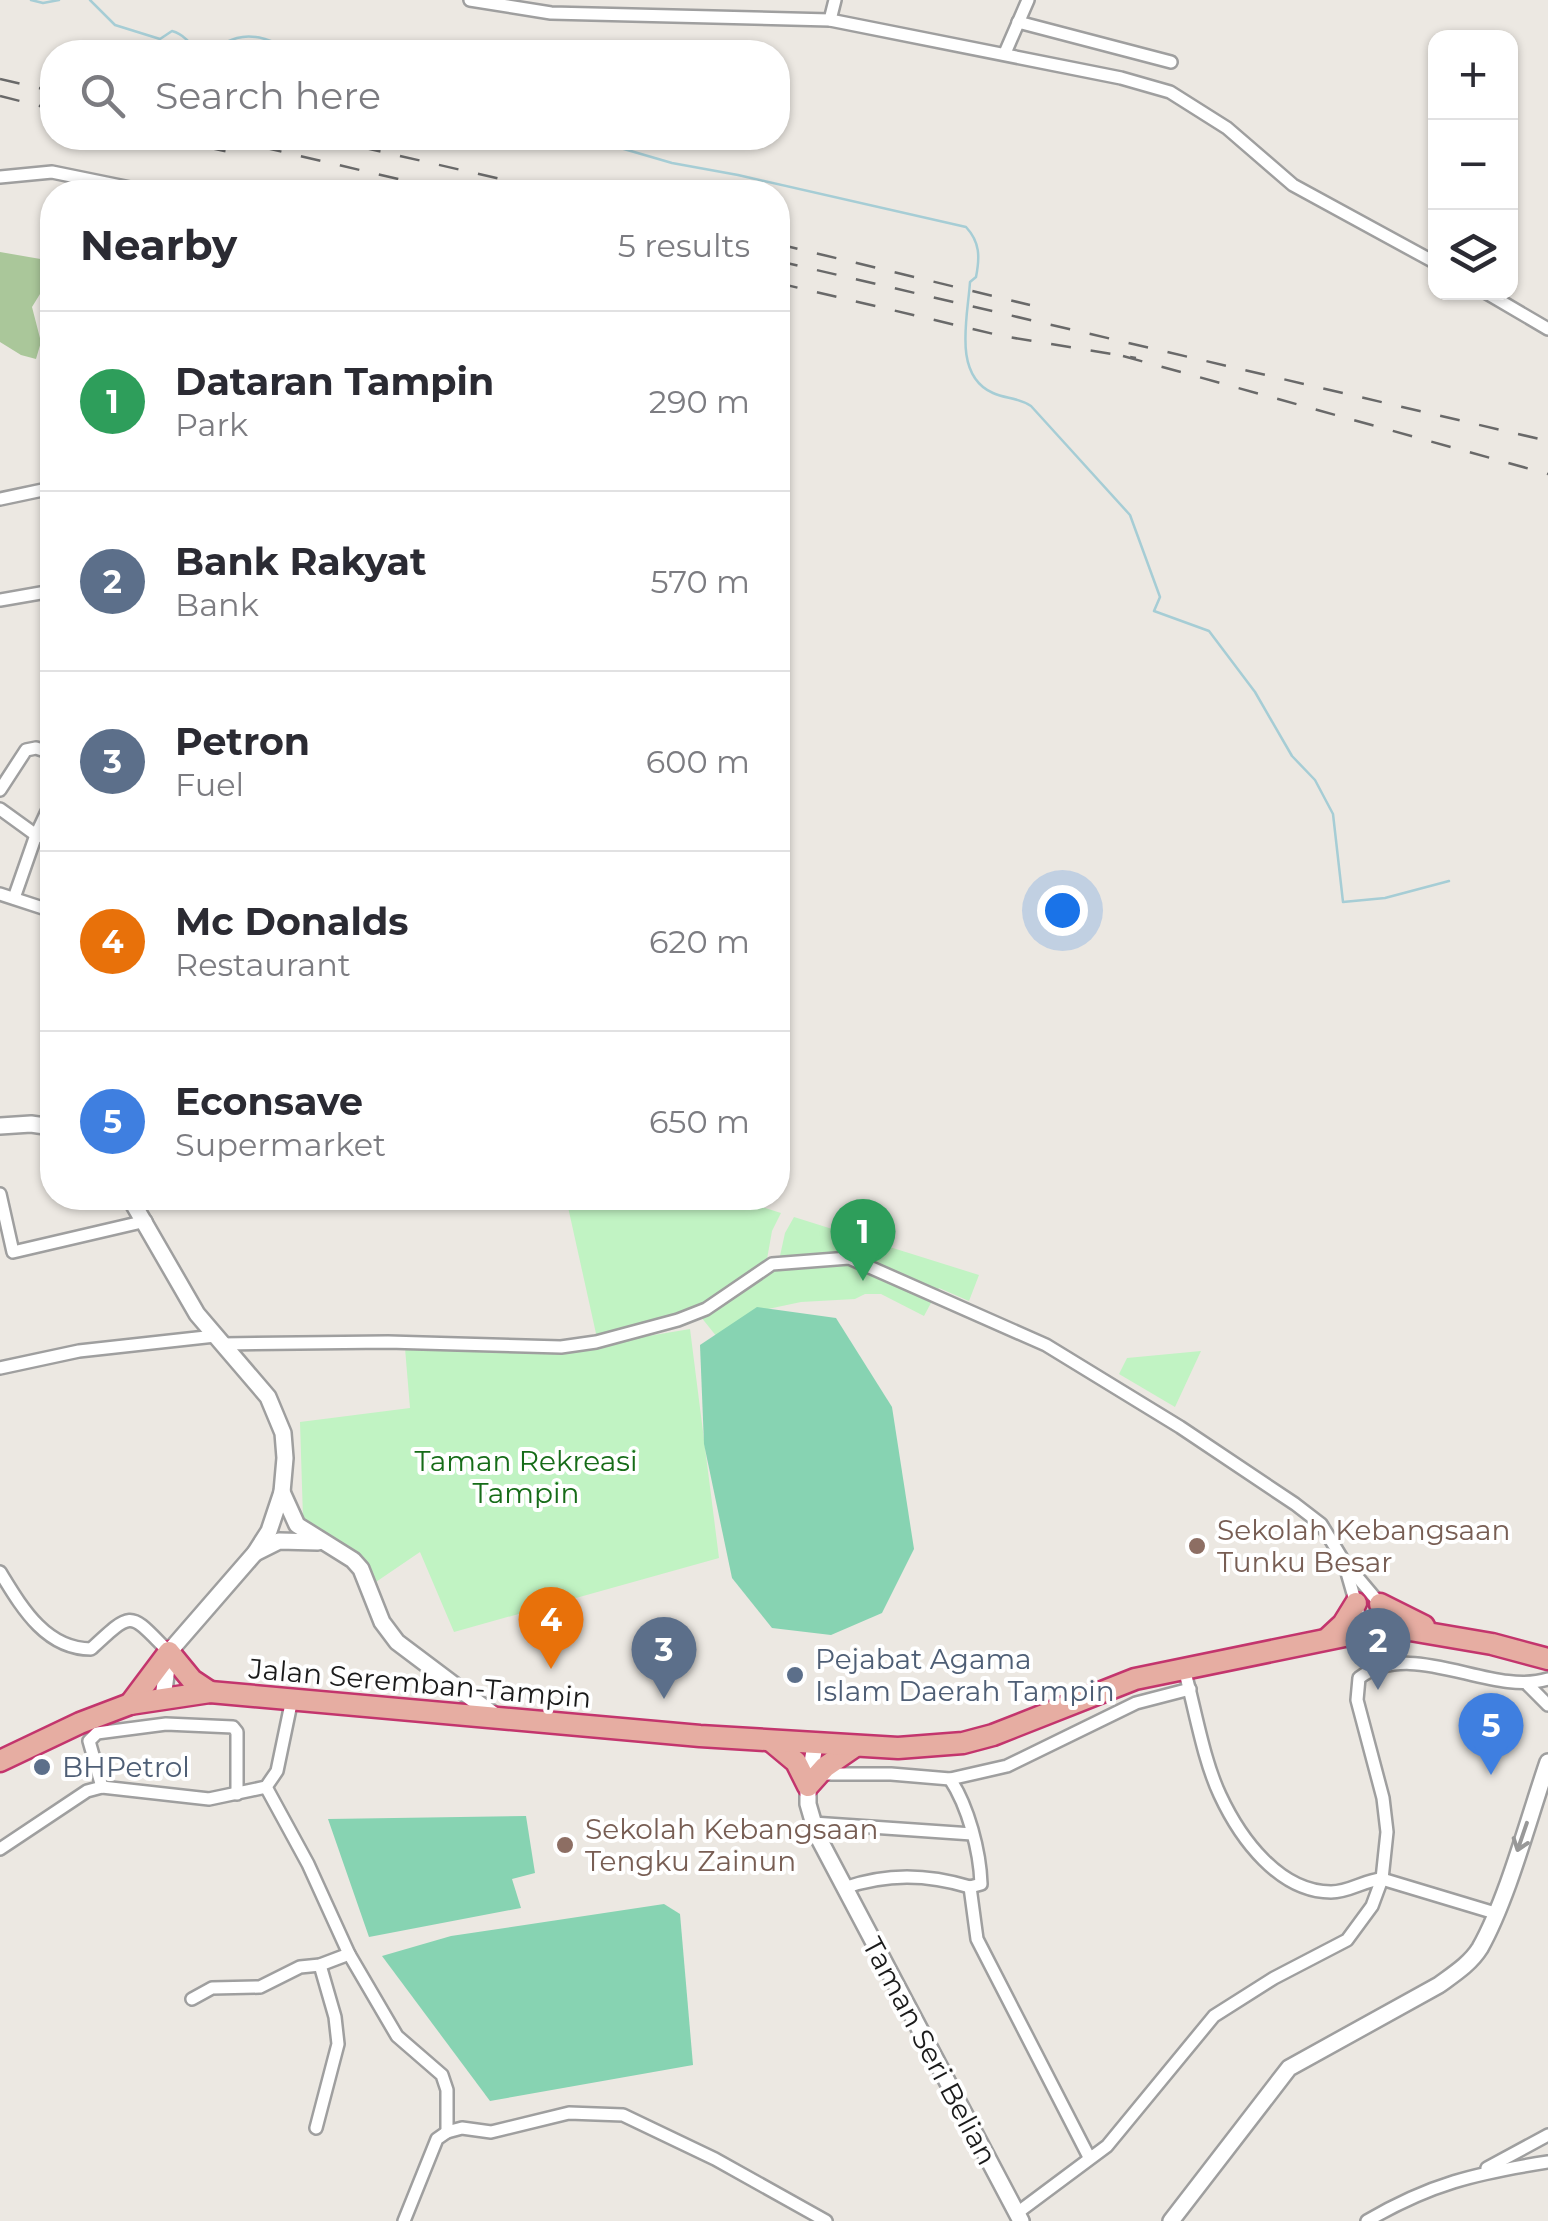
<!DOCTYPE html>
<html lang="en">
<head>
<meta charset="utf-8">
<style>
  :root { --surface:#fff; --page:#f7f7f7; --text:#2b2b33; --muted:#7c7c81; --line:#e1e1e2; --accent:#7c3aed }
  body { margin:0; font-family:Montserrat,sans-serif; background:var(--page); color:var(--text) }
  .controls { position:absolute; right:30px; top:30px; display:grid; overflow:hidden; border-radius:20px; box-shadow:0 2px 8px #0004 }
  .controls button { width:90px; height:90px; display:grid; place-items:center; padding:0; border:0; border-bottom:2px solid var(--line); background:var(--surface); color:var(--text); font:50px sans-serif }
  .you { position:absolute; left:1062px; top:910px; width:35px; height:35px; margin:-25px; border:8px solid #fff; border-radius:50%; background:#1a73e8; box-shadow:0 0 0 15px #1a73e833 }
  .badge { display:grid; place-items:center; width:65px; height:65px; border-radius:50%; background:var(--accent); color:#fff; font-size:32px; font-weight:700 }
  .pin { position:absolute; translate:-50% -82px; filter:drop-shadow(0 2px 5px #0008) }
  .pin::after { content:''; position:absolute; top:52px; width:35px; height:30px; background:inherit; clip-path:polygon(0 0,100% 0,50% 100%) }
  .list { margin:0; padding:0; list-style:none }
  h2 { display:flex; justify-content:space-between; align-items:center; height:130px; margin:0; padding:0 40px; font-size:42px }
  h2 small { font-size:32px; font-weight:400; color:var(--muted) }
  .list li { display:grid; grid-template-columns:65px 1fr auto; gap:30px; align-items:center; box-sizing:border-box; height:180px; padding:0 40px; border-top:2px solid var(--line) }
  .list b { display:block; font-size:38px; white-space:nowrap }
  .list p { margin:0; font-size:32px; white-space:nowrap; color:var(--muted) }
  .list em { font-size:32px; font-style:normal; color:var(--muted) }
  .icon { flex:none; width:55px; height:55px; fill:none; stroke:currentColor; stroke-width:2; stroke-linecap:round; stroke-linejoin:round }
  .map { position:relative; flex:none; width:1548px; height:2221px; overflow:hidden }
  .search { position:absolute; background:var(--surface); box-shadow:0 2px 8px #0004; left:40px; top:40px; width:750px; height:110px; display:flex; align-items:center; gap:25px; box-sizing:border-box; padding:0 35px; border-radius:40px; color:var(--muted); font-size:38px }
  .panel { position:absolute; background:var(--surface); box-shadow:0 2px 8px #0004; left:40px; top:180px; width:750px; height:1030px; border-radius:40px }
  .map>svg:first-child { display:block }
  .forest { fill:#aac79a }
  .park { fill:#c1f3c3 }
  .pitch { fill:#87d3b2 }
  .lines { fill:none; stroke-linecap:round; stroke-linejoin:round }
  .stream { stroke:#a6cdd5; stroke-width:2.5 }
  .minor-casing { stroke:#9f9f9f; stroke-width:16 }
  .tertiary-casing { stroke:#9f9f9f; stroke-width:20 }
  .trunk-casing { stroke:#c3356d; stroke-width:25 }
  .minor { stroke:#fff; stroke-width:11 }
  .tertiary { stroke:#fff; stroke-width:15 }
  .trunk { stroke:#e6ada2; stroke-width:20 }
  .rail { stroke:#696969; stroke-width:2.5; stroke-dasharray:20 20; stroke-linecap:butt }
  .oneway { stroke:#989898 }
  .education-dot { fill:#8d6e63; stroke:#fff; stroke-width:4 }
  .service-dot { fill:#5c6f8a; stroke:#fff; stroke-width:4 }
  .labels { text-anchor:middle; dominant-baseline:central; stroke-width:8; stroke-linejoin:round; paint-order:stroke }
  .park-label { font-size:28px; fill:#166c18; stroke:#fff }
  .education-label { font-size:28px; fill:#785e54; stroke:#fff; text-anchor:start }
  .service-label { font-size:28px; fill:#4e5e75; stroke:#fff; text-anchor:start }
  .street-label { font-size:28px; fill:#1b1b1b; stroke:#fff }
</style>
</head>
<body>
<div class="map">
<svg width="1548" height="2221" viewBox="0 0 1548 2221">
  <rect width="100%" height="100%" fill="#ece8e2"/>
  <path class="forest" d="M0,252L52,261V287L40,294L32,307L41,342L36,359L21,355L0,342Z"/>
  <g class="park">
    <path d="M566,1198H734L781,1213L772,1231L767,1259L698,1309L597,1338Z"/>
    <path d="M794,1217L979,1275L969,1301L939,1288L924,1316L881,1294H865L855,1299L801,1302L759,1311L717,1337L697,1312L778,1265L785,1233Z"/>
    <path d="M690,1329L719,1558L454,1632L420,1552L370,1586L303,1518L300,1422L410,1408L405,1348L588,1346Z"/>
    <path d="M1201,1351L1175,1407L1119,1374L1127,1358Z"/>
  </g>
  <g class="pitch">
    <path d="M757,1307L836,1318L892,1407L914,1549L882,1613L831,1635L772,1628L732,1578L704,1444L700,1345Z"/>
    <path d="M526,1816L535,1873L512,1879L521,1908L369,1937L328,1819Z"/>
    <path d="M664,1904L680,1914L693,2065L490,2101L382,1956L451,1936Z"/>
  </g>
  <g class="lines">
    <g class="stream">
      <path d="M31,0L43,3L59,0"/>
      <path d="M90,0L115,25L160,39L172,31C189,35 185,47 206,48C218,48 226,41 237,38C255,33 276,41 290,52"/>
      <path d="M558,138L569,142L593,140L672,163L738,175L966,227C980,242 980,257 976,277L970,282C968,316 952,375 993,393C1006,399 1017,397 1031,406L1130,515L1160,597L1154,611L1209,631L1255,692L1292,756L1315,780L1333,814L1343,902L1385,898L1449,881"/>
    </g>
    <g class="minor-casing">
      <g id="minor">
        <path d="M470,0L551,13L830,20L1121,78L1170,92L1227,128L1293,185L1436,263"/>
        <path d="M830,20L835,0"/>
        <path d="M1018,22L1171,62"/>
        <path d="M1005,53L1028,0"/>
        <path d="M0,177L52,172L150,192"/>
        <path d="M1485,292L1548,329"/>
        <path d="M52,304L49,319L52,337"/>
        <path d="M0,499L52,488"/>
        <path d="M0,600L52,591"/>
        <path d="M0,790L26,750L36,748L52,753"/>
        <path d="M0,809L36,835L52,840"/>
        <path d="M0,894L52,911"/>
        <path d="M14,898L36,835L52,801"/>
        <path d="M0,1194L13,1252L146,1221"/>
        <path d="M223,1344L388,1342L561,1347L596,1342L678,1320L706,1309L772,1264L849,1258L1046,1345L1180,1427L1295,1504L1321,1524L1343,1560L1380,1604L1386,1630"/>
        <path d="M0,1368L79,1351L215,1336"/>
        <path d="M1346,1569L1364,1632"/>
        <path d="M0,1572C21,1606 45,1649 91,1649C134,1609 129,1612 169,1652"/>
        <path d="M1184,1669C1195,1708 1203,1759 1220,1795C1240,1838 1279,1892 1331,1892C1350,1892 1364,1880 1382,1879L1495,1913"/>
        <path d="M1528,1685L1548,1705"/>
        <path d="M817,1774H891L950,1779L1007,1766L1136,1703L1190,1689"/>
        <path d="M950,1779C968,1806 980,1851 981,1884L970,1887"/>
        <path d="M102,1787L89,1741L97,1733L166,1724L233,1727L237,1732V1794"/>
        <path d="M813,1823L972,1834"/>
        <path d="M0,1849L87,1791L102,1787L209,1799L266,1787L277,1771L292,1699"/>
        <path d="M970,1887L977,1939L1089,2157"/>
        <path d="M844,1888C887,1873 927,1874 970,1887"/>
        <path d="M349,1954L397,2036L442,2075L447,2090V2132"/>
        <path d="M192,1999L212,1988L260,1987L300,1967L320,1965L349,1954L308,1864L266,1787"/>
        <path d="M316,2128L338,2044L335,2017L320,1965"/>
        <path d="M1487,2168L1548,2135"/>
        <path d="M1017,2213L1107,2146L1214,2016L1274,1978L1347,1940L1372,1906L1382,1879L1387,1832L1383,1798L1357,1700L1359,1678C1414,1637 1490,1697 1548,1679"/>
        <path d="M404,2221L437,2139L447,2132L462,2128L491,2132L569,2113L623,2115L715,2159L826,2221"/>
        <path d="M1367,2221C1430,2184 1476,2173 1548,2162"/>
      </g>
    </g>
    <g class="tertiary-casing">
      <g id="tertiary">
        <path d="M0,1126L31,1124L52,1127"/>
        <path d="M130,1198L197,1314L268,1397L283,1433L285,1458L282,1492L269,1531L255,1553L169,1652L163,1698"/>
        <path d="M282,1492L297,1525L353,1560L361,1569L382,1622L397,1642L498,1718"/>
        <path d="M255,1553L279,1541L318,1542"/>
        <path d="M815,1745L808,1786V1804L817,1835L1021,2221"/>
        <path d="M1171,2221L1289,2068L1439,1985C1454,1974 1470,1964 1480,1948C1508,1898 1529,1817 1548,1762"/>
      </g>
    </g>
    <g class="trunk-casing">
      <g id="trunk">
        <path d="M1380,1604L1424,1626"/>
        <path d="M1329,1637L1343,1624L1356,1603"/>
        <path d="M130,1704L169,1652L192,1680L210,1692"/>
        <path d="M772,1742L796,1762L808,1786L825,1767L854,1747"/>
        <path d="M0,1761L80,1723L130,1704L210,1692L700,1736L898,1748L963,1743L993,1735L1135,1679L1364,1632L1410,1630L1492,1644L1548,1659"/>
      </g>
    </g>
    <use href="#minor" class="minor"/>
    <use href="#tertiary" class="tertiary"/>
    <use href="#trunk" class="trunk"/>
    <g class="rail">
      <path d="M0,79L52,91"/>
      <path d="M0,96L52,109"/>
      <path d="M167,138L237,154"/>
      <path d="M223,138L454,192"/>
      <path d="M322,138L557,192"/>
      <path d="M440,184L479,192"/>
      <path d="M778,244L1030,305"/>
      <path d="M778,261L1548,441"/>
      <path d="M778,283L1002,336L1136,358"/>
      <path d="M1123,356L1548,474"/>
    </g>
  </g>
  <defs><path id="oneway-shaft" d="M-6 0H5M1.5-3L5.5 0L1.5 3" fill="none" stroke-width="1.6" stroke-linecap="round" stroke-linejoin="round" transform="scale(2.5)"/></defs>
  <use class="oneway" href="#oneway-shaft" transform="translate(1522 1837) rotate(109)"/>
  <g class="education-dot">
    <circle cx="1197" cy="1546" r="10"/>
    <circle cx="565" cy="1845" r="10"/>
  </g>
  <g class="service-dot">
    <circle cx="795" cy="1675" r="10"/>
    <circle cx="42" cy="1767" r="10"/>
  </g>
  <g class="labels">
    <g class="park-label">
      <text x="526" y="1461">Taman Rekreasi<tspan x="526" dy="32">Tampin</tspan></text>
    </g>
    <g class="education-label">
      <text x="1217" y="1530">Sekolah Kebangsaan<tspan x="1217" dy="32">Tunku Besar</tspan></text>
      <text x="585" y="1829">Sekolah Kebangsaan<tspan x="585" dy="32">Tengku Zainun</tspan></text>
    </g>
    <g class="service-label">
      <text x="815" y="1659">Pejabat Agama<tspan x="815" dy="32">Islam Daerah Tampin</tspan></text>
      <text x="62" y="1767">BHPetrol</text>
    </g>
    <g class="street-label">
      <text transform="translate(420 1683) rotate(5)">Jalan Seremban-Tampin</text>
      <text transform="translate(930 2051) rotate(62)">Taman Seri Belian</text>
    </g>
  </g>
</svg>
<div class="controls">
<button>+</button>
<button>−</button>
<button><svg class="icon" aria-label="layers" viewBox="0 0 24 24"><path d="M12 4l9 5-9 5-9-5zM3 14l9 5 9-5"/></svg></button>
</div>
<div class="you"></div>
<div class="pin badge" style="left:863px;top:1281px;background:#2e9e5b">1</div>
<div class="pin badge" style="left:1378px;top:1690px;background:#5c6f8a">2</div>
<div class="pin badge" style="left:664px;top:1699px;background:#5c6f8a">3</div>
<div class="pin badge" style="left:551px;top:1669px;background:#e8710a">4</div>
<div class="pin badge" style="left:1491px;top:1775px;background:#3f7fe0">5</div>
<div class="search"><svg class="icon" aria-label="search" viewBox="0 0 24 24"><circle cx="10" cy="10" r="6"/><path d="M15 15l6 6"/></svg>Search here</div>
<section class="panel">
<h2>Nearby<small>5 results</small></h2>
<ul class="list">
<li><span class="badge" style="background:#2e9e5b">1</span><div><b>Dataran Tampin</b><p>Park</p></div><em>290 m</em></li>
<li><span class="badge" style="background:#5c6f8a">2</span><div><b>Bank Rakyat</b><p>Bank</p></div><em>570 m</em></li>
<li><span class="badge" style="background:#5c6f8a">3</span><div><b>Petron</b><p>Fuel</p></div><em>600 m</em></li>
<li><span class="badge" style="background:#e8710a">4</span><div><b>Mc Donalds</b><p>Restaurant</p></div><em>620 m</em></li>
<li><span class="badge" style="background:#3f7fe0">5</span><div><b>Econsave</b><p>Supermarket</p></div><em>650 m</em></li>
</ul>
</section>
</div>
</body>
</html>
